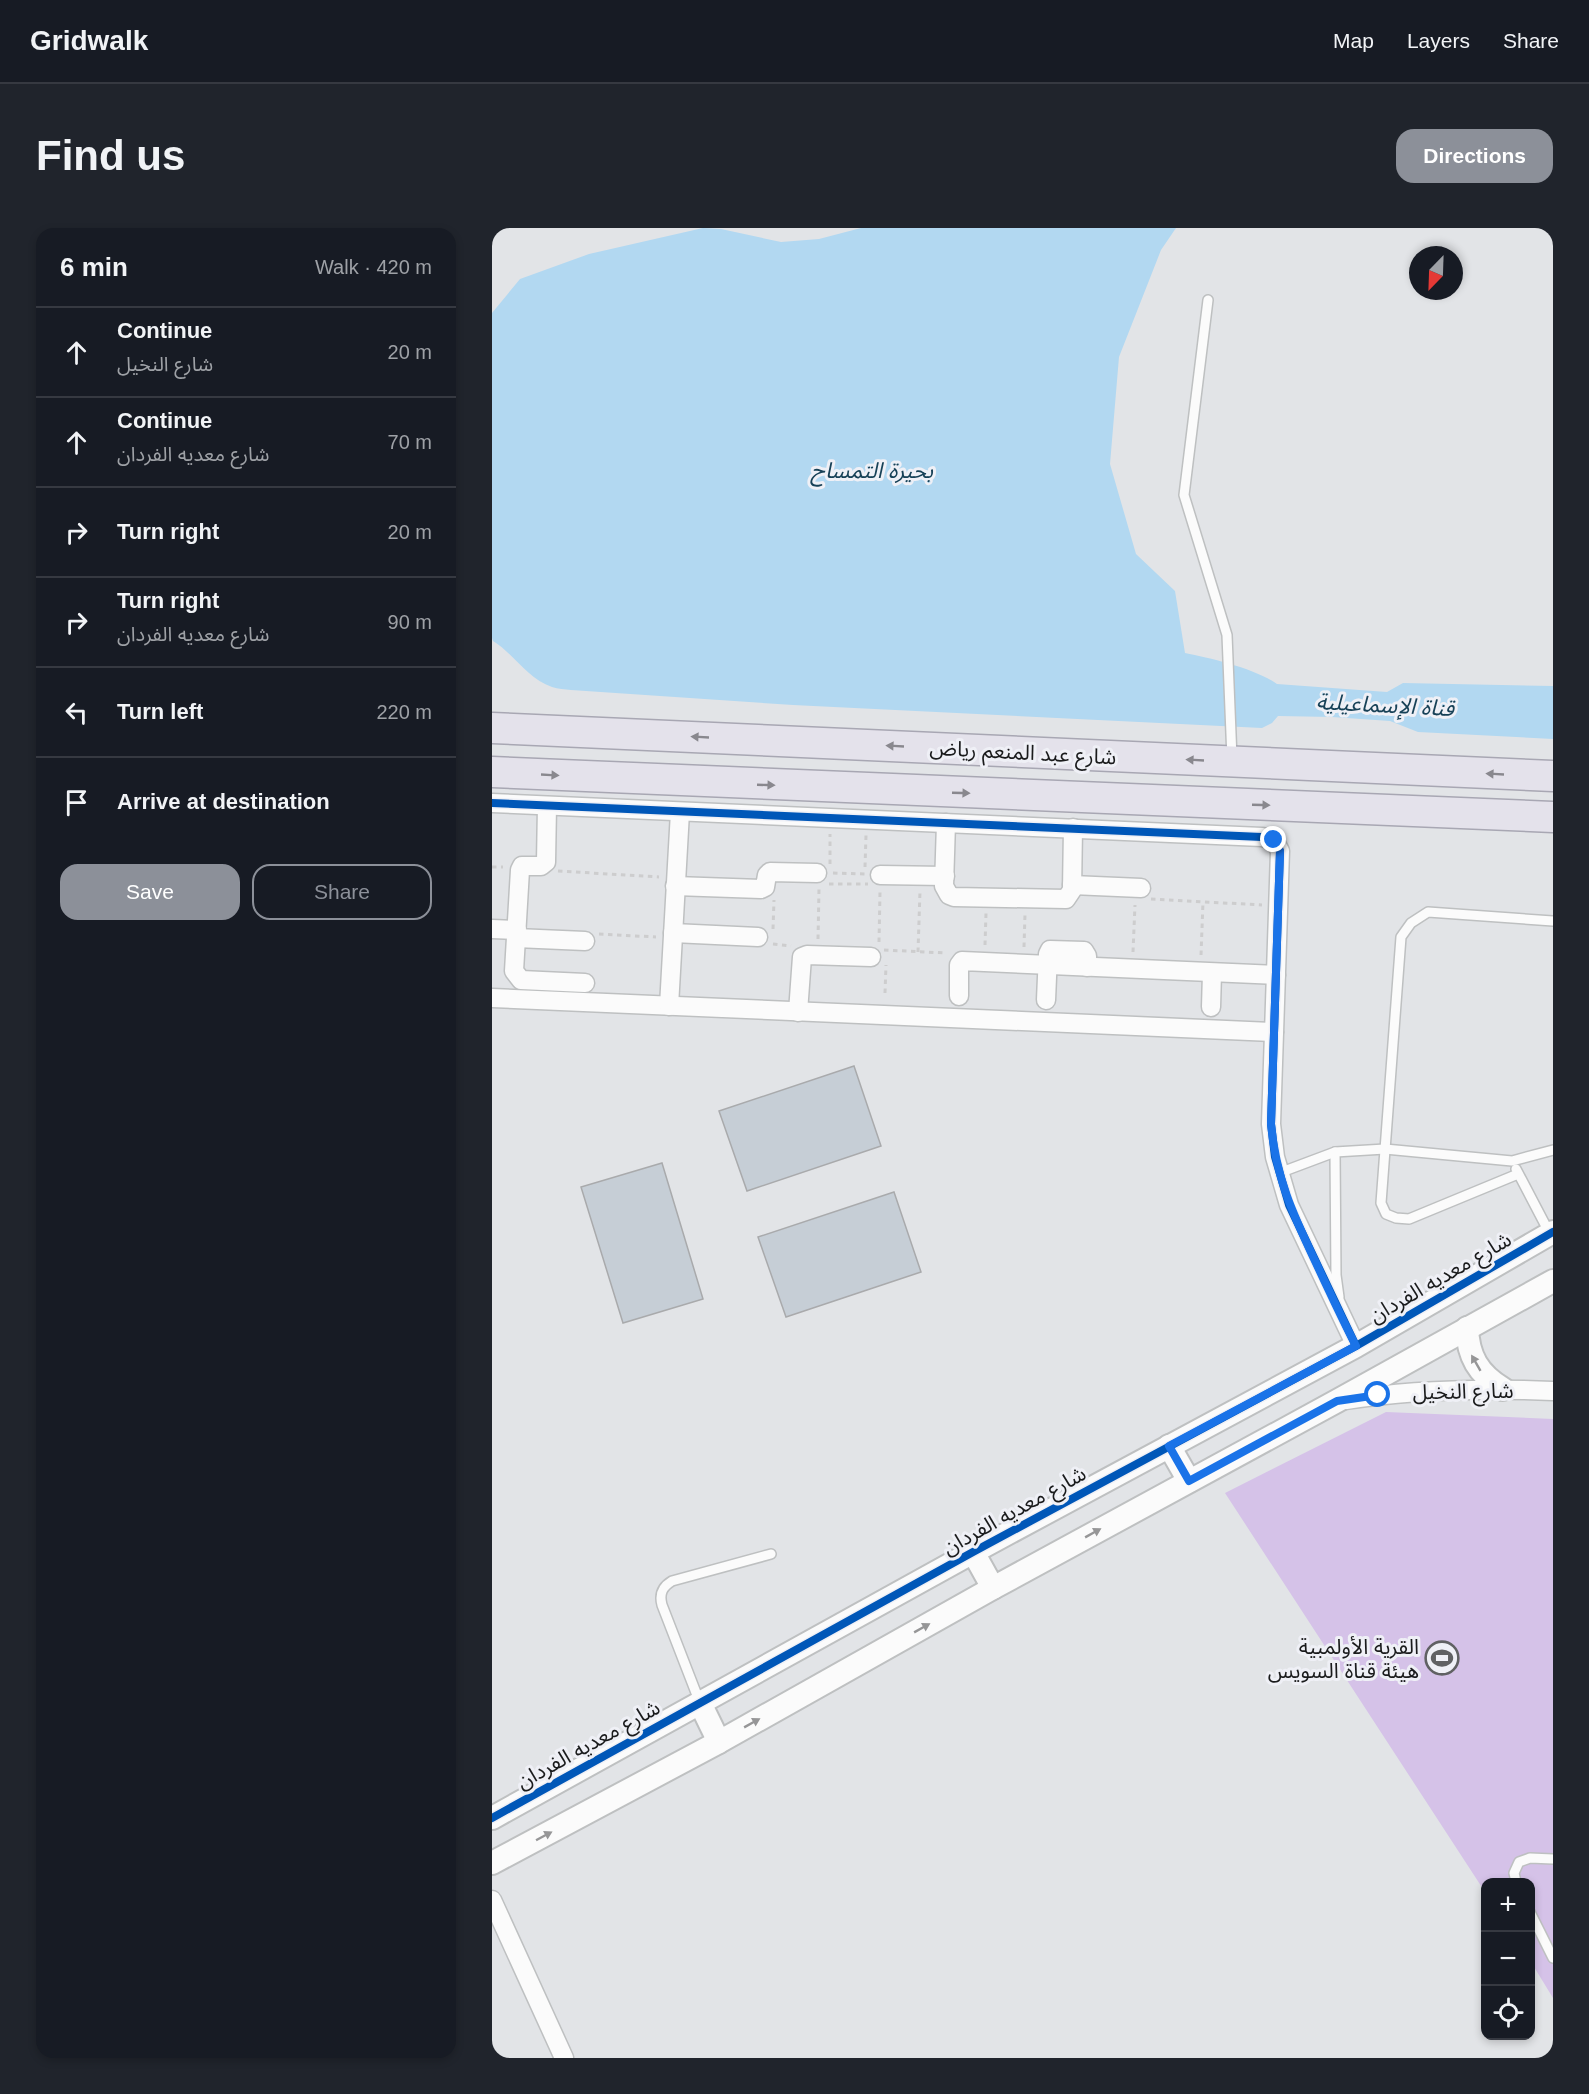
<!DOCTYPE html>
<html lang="en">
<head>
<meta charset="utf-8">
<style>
  :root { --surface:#171b24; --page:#20242c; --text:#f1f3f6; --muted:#9ea1a6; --line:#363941; --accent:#8c9099 }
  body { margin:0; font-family:Helvetica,"Noto Sans Arabic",sans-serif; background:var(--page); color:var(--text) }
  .controls { position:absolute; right:18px; bottom:18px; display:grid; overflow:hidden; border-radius:12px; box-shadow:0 3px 9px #0003 }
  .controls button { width:54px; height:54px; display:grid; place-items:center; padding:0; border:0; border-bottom:2px solid var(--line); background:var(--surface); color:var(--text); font:30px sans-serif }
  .compass { position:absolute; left:917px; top:18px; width:54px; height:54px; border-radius:50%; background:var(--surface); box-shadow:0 3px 9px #0003; rotate:203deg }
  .stop { position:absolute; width:18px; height:18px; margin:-14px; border:4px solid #1a73e8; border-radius:50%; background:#fff }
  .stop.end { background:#1a73e8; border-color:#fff; box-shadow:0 2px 6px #0008 }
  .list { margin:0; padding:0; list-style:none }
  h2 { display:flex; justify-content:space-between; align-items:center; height:78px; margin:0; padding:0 24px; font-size:26px }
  h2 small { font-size:20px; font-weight:400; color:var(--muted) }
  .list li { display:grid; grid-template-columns:39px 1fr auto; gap:18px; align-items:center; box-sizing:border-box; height:90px; padding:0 24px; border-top:2px solid var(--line) }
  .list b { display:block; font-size:22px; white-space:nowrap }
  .list p { margin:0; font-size:20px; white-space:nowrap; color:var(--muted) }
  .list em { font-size:20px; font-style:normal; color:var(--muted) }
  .actions { display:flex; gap:12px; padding:18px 24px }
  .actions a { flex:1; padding:14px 0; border:2px solid var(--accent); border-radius:18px; text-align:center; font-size:21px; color:var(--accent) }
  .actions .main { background:var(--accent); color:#fff }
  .icon { flex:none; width:33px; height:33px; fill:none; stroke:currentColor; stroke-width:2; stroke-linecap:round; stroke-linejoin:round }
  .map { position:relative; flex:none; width:1061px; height:1830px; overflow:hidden; border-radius:18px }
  header { display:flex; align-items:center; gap:36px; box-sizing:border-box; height:84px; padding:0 30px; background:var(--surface); border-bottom:2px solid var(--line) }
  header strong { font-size:28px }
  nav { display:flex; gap:33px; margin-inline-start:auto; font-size:21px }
  .intro { display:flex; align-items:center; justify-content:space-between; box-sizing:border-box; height:144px; padding:0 36px }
  h1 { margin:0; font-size:42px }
  .button { padding:15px 27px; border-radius:18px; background:var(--accent); color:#fff; font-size:21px; font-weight:700 }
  main { display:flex; gap:36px; padding:0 36px }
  aside { flex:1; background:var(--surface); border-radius:18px; box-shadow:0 3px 9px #0003 }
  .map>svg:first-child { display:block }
  .green { fill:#d5c2e8 }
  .water { fill:#b2d8f1 }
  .building { fill:#c6ced6; stroke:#a9aaac; stroke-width:1.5 }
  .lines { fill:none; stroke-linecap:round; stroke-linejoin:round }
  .service-casing { stroke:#bec0c1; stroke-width:12 }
  .minor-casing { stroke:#bec0c1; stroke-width:21 }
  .tertiary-casing { stroke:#bec0c1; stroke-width:26 }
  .trunk-casing { stroke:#a8a7b3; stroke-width:33 }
  .path { stroke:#cdcdce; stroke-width:3; stroke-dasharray:4.5 4.5; stroke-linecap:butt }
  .service { stroke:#fbfbfb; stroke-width:9 }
  .minor { stroke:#fbfbfb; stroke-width:18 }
  .tertiary { stroke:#fbfbfb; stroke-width:22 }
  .trunk { stroke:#e4e2eb; stroke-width:30 }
  .cycleway-casing { stroke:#eff0f6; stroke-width:11 }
  .cycleway { stroke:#0057b8; stroke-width:8 }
  .oneway { fill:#89888e }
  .oneway2 { fill:#969697 }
  .route { stroke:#1a73e8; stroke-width:8 }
  .labels { text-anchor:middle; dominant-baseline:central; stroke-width:6; stroke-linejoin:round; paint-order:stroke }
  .street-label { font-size:21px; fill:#1a1b1c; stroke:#eff0f6 }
  .poi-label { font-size:21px; fill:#1a1b1c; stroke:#eff0f6; text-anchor:end }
  .water-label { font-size:22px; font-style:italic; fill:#174157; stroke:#eff0f6 }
</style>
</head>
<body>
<header>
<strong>Gridwalk</strong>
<nav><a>Map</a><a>Layers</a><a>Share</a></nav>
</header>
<div class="intro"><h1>Find us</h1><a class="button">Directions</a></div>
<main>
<aside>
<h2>6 min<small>Walk · 420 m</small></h2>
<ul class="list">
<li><svg class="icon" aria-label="ahead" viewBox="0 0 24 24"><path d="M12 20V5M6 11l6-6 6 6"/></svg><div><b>Continue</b><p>شارع النخيل</p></div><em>20 m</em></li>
<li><svg class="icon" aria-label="ahead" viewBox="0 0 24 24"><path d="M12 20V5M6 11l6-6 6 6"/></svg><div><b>Continue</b><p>شارع معديه الفردان</p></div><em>70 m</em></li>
<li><svg class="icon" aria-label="right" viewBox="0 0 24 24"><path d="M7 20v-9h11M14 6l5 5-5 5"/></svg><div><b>Turn right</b></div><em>20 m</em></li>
<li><svg class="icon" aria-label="right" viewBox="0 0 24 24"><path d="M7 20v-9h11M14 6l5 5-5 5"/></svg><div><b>Turn right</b><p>شارع معديه الفردان</p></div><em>90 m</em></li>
<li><svg class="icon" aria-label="left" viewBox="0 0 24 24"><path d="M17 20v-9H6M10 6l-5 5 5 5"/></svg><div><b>Turn left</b></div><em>220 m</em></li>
<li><svg class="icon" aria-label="arrive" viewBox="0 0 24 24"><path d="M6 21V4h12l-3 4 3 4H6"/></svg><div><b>Arrive at destination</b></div></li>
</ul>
<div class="actions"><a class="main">Save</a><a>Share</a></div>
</aside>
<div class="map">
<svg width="1061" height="1830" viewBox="0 0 1061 1830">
  <rect width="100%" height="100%" fill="#e2e4e7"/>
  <path class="green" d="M894,1184L1061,1191V1770L1039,1734L1038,1654H993V1664L733,1265Z"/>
  <path class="water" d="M211,0L229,1L289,14L327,11L369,0H684L669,22L627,129L618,236L644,326L683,363L693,425C719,430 764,441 785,456L895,464L911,455L1061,458V511L926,504L898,493L840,489L786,488L780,495L770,500L301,477L79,462C73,461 66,461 60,459C36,451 22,426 1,413L0,410V85L28,51L97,26Z"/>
  <g class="building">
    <path d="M362,838L389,918L255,963L227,883Z"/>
    <path d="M170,935L211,1071L131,1095L89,959Z"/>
    <path d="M402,964L429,1044L294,1089L266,1009Z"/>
  </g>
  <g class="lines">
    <g class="service-casing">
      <g id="service">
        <path d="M716,72L692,267L735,407L740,531"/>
        <path d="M843,924L844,1047L847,1069"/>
        <path d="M1024,941L1058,1006"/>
        <path d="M787,945L843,924L893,921L1020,933L1061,922"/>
        <path d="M1026,946L917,991L904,990L894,986L889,975L909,709L919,695L936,684L1061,693"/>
        <path d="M208,1475L170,1377C167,1366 170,1359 180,1353L279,1326"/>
        <path d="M1024,1654L1022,1645L1027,1634L1038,1630L1061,1631"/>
        <path d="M1038,1684L1061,1730"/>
      </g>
    </g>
    <g class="minor-casing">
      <g id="minor">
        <path d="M0,575L770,609L782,612L788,623L779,896L783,929L797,977L864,1118"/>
        <path d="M55,578L54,634L49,638H30L28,642L22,743L29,752L93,755"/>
        <path d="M454,595L452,658L457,667L462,669L574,671L580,662L581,600"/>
        <path d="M388,647L453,648"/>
        <path d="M580,657L649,660"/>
        <path d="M183,658L269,661L273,659L275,647L278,644L325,645"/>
        <path d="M0,701L25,702"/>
        <path d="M181,705L266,709"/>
        <path d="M24,710L93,713"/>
        <path d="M467,768V737L470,733L784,747"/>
        <path d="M0,770L782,804"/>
        <path d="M554,772L556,726L558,722L592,723L595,728V739"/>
        <path d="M177,778L188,584"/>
        <path d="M719,779L720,745"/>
        <path d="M306,784L310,729L315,727L379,729"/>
        <path d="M854,1172C923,1161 991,1160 1061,1163"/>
        <path d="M0,1672L72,1830"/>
      </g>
    </g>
    <g class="tertiary-casing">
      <g id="tertiary">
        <path d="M975,1100C976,1128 986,1146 1011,1161"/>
        <path d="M677,1218L697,1253"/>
        <path d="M481,1324L501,1360"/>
        <path d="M208,1475L227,1514"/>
        <path d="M0,1590L481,1324L864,1118L1061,1004"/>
        <path d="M0,1635L227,1514L501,1360L845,1173L1061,1053"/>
      </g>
    </g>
    <g class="trunk-casing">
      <g id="trunk">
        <path d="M0,500L1061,548"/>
        <path d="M0,544L1061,589"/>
      </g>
    </g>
    <g class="path">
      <path d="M338,636V606"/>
      <path d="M0,639H11"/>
      <path d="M373,639L374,607"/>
      <path d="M66,643L167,649"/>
      <path d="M341,645L374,646"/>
      <path d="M337,656H376"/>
      <path d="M659,671L770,677"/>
      <path d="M281,701L282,672"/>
      <path d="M107,706L164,709"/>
      <path d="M326,711L327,661"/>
      <path d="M387,714L388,664"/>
      <path d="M281,716L299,718"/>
      <path d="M493,717L494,685"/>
      <path d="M532,719L533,686"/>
      <path d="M392,722L454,725"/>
      <path d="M426,724L428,663"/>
      <path d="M641,724L643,677"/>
      <path d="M709,727L711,674"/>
      <path d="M393,765L394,737"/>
    </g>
    <use href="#service" class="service"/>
    <use href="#minor" class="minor"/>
    <use href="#tertiary" class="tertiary"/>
    <use href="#trunk" class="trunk"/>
    <g class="cycleway-casing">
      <g id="cycleway">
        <path d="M0,575L770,609L782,612L788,623L779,896L783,929L797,977L864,1118"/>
        <path d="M0,1590L481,1324L864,1118L1061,1004"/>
      </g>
    </g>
    <use href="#cycleway" class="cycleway"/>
  </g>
  <defs><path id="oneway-solid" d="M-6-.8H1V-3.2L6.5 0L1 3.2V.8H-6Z" transform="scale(1.5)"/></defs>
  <g class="oneway">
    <use href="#oneway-solid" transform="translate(208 509) rotate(-177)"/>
    <use href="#oneway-solid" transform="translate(403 518) rotate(-177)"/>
    <use href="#oneway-solid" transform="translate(703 532) rotate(-177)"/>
    <use href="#oneway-solid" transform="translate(1003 546) rotate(-177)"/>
    <use href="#oneway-solid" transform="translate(58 547) rotate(3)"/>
    <use href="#oneway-solid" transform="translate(274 557) rotate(2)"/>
    <use href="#oneway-solid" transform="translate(469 565) rotate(2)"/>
    <use href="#oneway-solid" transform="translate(769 577) rotate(2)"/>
  </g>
  <g class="oneway2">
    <use href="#oneway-solid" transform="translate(984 1135) rotate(-120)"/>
    <use href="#oneway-solid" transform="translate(601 1305) rotate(-29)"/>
    <use href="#oneway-solid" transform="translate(430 1400) rotate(-29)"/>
    <use href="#oneway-solid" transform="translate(260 1495) rotate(-29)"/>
    <use href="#oneway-solid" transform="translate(52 1608) rotate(-28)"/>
  </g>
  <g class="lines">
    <path class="route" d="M782,612L788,623L779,896C784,950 801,986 824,1035C837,1063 850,1091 864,1118L677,1218L697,1253L845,1173L886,1167"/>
  </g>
  <defs>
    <g id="stadium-ring" transform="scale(1.725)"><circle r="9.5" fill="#eff0f6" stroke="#606163" stroke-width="1.5"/><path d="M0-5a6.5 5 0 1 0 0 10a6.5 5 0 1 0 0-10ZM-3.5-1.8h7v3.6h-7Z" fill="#606163"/></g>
  </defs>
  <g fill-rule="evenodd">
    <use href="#stadium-ring" x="950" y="1430"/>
  </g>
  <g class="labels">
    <g class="street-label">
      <text transform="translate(531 524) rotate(3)">شارع عبد المنعم رياض</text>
      <text transform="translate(948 1049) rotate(-30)">شارع معديه الفردان</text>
      <text transform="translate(971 1163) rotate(-1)">شارع النخيل</text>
      <text transform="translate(522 1282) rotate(-29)">شارع معديه الفردان</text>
      <text transform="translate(96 1516) rotate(-29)">شارع معديه الفردان</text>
    </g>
    <g class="poi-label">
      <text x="927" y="1418">القرية الأولمبية<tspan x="927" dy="24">هيئة قناة السويس</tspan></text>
    </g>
    <g class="water-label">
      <text x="380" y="242">بحيرة التمساح</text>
      <text transform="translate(893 477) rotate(3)">قناة الإسماعيلية</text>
    </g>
  </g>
</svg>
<div class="controls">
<button>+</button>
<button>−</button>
<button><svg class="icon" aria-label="locate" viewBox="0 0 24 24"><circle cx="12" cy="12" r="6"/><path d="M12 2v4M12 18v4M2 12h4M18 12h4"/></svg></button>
</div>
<svg class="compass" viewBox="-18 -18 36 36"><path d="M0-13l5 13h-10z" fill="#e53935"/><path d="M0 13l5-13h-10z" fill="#9ea1a6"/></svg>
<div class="stop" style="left:886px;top:1167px"></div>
<div class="stop end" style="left:782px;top:612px"></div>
</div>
</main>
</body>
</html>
